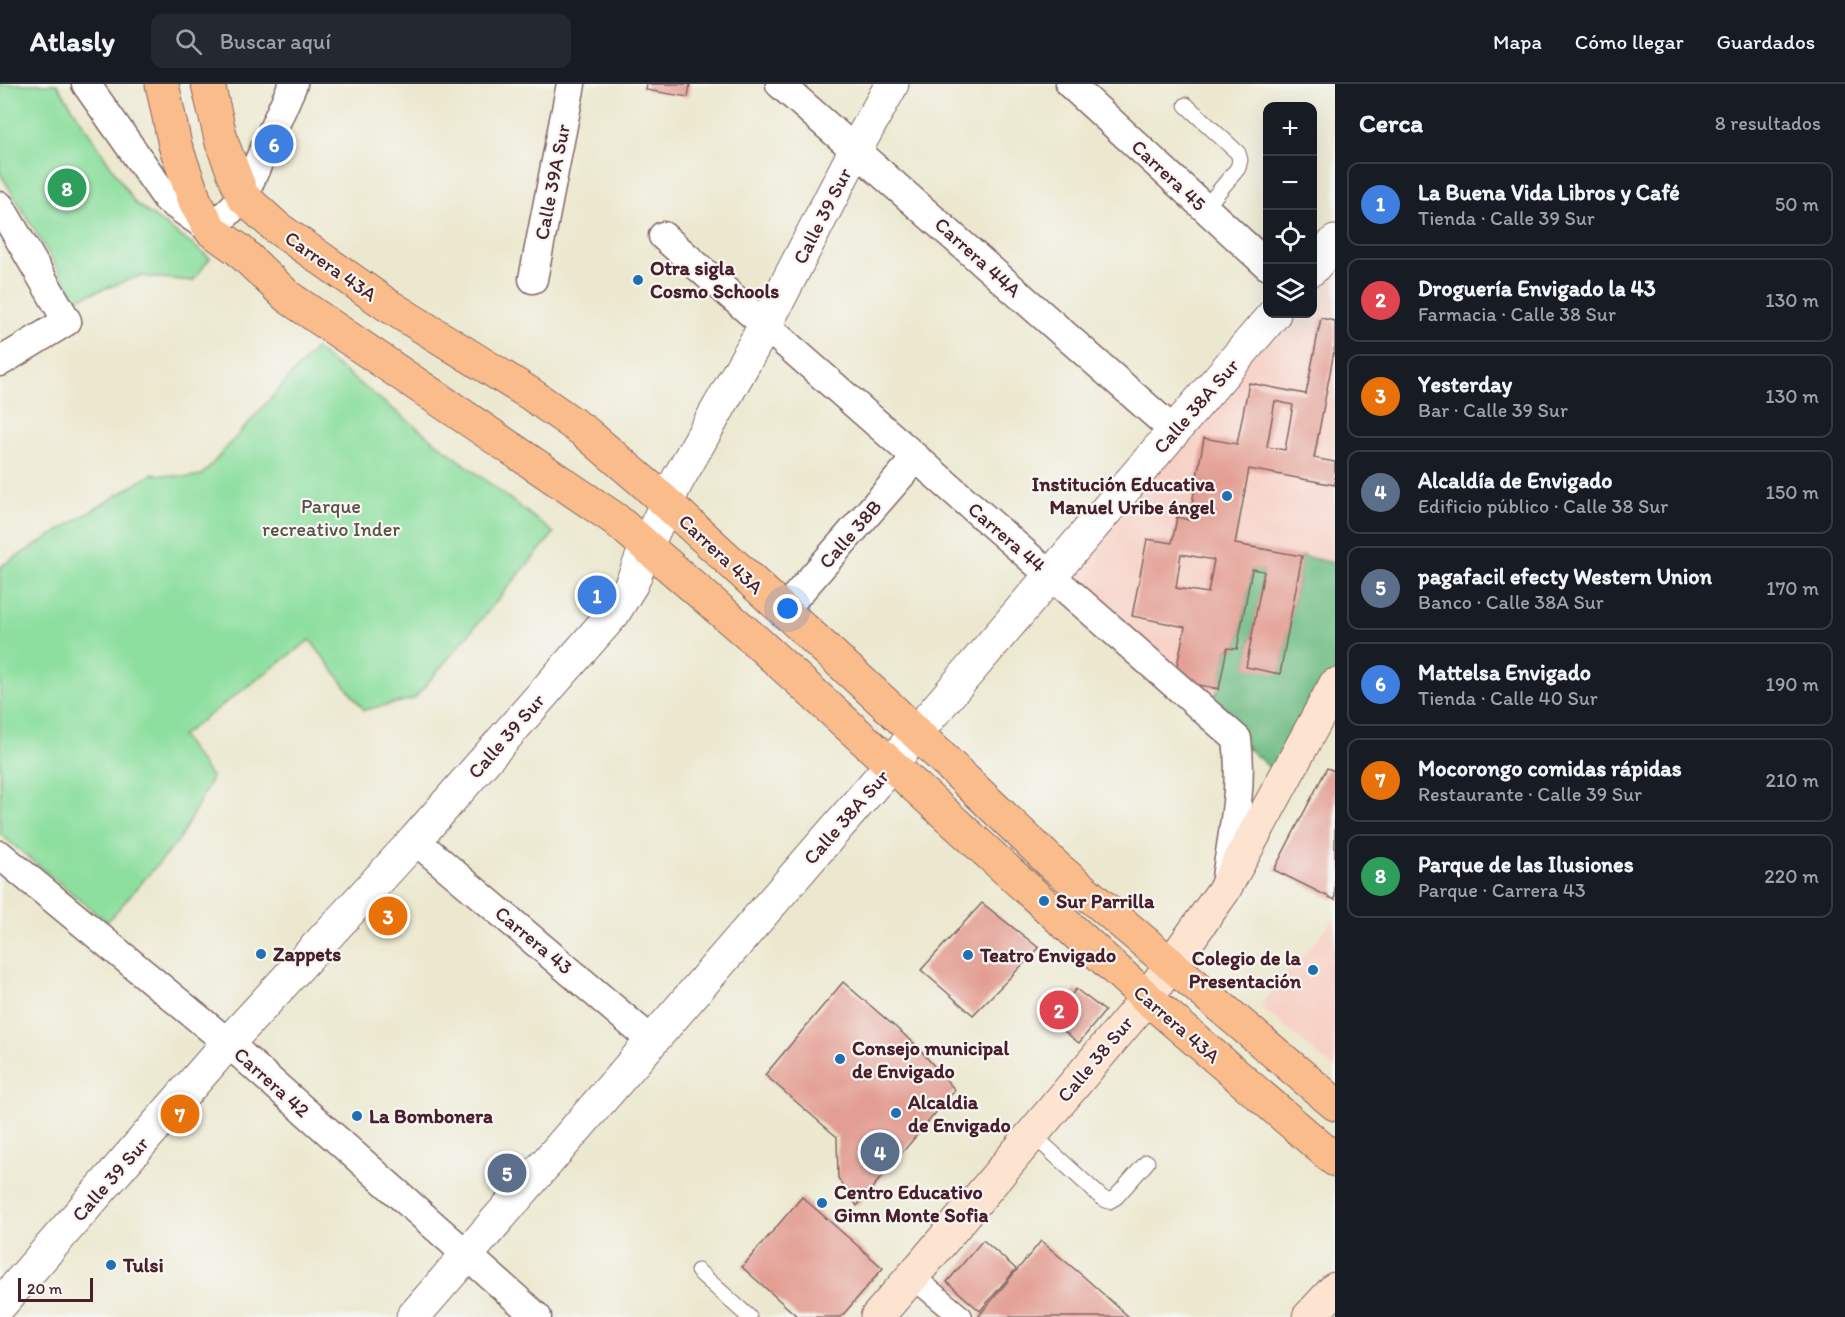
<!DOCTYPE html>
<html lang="es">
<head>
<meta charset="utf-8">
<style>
  :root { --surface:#171b24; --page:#242831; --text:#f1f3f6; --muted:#9ea1a6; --line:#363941; --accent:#b45309 }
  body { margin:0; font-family:Itim,sans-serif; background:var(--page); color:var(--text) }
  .controls { position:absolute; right:18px; top:18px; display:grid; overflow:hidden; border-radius:12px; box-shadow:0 6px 24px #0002 }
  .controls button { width:54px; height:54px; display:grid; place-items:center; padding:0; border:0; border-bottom:2px solid var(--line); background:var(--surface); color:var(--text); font:30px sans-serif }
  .scale { position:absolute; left:18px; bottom:15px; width:75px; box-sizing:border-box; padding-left:6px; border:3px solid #4a1f2b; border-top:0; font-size:16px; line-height:21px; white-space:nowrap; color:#4a1f2b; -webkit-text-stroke:4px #f6f6f2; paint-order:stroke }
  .you { position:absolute; left:788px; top:525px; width:21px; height:21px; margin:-15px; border:4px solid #fff; border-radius:50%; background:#1a73e8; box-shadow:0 0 0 9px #1a73e833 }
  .badge { display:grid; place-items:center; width:39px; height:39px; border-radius:50%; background:var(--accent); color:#fff; font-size:20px; font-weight:700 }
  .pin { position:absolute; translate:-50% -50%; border:3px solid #fff; box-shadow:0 2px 6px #0006 }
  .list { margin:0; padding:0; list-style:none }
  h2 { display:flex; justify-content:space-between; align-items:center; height:78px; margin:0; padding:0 24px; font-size:26px }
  h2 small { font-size:20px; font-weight:400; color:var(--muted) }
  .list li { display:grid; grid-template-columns:39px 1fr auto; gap:18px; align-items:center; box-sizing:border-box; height:84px; margin:0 12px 12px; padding:0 12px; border:2px solid var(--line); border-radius:12px }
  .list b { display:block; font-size:22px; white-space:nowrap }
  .list p { margin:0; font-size:20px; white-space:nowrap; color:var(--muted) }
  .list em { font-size:20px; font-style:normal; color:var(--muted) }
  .icon { flex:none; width:33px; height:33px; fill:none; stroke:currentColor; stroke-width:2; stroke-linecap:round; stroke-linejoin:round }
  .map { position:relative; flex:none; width:1335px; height:1233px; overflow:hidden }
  header { display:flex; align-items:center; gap:36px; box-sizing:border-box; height:84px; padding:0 30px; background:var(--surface); border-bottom:2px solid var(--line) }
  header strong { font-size:28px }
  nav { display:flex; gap:33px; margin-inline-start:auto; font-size:21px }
  .search { width:420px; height:54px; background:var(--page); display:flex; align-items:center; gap:15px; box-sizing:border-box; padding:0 21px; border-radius:12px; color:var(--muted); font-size:22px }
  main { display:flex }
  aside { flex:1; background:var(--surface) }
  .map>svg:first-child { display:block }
  .built { fill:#f7d1c6 }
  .green { fill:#8ddf9f; stroke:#6c7f65; stroke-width:1.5 }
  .forest { fill:#72be86; stroke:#5e6e58; stroke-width:1.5 }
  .building { fill:#e39d92; fill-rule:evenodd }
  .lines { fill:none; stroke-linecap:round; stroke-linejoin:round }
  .service-casing { stroke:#836564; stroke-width:17 }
  .pedestrian-casing { stroke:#836564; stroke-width:25 }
  .minor-casing { stroke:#836564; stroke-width:31 }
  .tertiary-casing { stroke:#836564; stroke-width:35 }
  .secondary-casing { stroke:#836564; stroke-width:35 }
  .primary-casing { stroke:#836564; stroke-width:35 }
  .service { stroke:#fff; stroke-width:15 }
  .pedestrian { stroke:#fff; stroke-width:22 }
  .minor { stroke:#fff; stroke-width:28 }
  .tertiary { stroke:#fff; stroke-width:33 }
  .secondary { stroke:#fde4d1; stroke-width:33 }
  .primary { stroke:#fabc8b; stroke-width:33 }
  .poi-dot { fill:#1f6fb2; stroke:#f6f6f2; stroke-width:2 }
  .labels { text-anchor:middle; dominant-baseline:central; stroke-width:4.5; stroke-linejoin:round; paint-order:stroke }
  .street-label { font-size:20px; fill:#4a1f2b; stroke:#f6f6f2 }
  .poi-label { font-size:20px; font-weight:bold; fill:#4a1f2b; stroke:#f6f6f2; text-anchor:start }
  .park-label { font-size:20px; fill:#5b4f48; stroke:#f6f6f2 }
</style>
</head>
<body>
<header>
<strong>Atlasly</strong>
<div class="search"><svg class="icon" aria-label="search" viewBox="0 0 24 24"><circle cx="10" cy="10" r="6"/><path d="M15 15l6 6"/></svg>Buscar aquí</div>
<nav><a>Mapa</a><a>Cómo llegar</a><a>Guardados</a></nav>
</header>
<main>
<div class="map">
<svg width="1335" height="1233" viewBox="0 0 1335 1233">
  <rect width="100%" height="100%" fill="#f6f6f2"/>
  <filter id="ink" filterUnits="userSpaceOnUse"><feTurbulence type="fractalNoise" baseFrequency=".0167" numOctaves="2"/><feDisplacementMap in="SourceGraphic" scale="12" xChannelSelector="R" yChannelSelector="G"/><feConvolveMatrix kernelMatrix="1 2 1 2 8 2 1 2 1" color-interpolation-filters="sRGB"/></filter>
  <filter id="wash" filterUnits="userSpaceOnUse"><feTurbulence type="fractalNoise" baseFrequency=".008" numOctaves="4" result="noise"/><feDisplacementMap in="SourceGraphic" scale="24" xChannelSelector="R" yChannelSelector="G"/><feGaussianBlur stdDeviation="1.35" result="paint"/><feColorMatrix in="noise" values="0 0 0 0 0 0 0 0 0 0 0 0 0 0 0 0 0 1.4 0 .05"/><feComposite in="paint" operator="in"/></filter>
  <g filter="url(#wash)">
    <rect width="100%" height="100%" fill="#ece8cf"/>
    <g class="built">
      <path d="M1335,158V601L1285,697L1051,492L1274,230H1312L1313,185Z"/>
      <path d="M1335,834V985L1260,922Z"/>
    </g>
    <g class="green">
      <path d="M0,0H57L135,119L210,174L193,197L140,192L76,215L0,89Z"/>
      <path d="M315,265L554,449L414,615L364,626L310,556L181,652L212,694L179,756L107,838L0,750V483L152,390L188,393L202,391Z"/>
    </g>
    <path class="forest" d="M1302,472L1335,479V601L1285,697L1203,625L1219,605L1227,564L1237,565L1252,485L1264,487L1246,583L1280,589Z"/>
    <g id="blocks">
      <g class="building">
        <path d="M647,0H690L688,13L646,6Z"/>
        <path d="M1321,234L1335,237V262L1314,374L1335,378V401L1249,385L1235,460L1302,472L1280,590L1246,583L1264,487L1252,485L1237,565L1227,564L1219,605L1174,596L1185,543L1132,532L1147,455L1172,459L1177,433L1189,436L1204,354L1237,360L1249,299L1306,310ZM1275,317L1293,321L1285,366L1267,363ZM1181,470L1214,476L1208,509L1176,504Z"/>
        <path d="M1327,684L1335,687V816L1274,786Z"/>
        <path d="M982,819L1039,864L973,931L921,886Z"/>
        <path d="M843,898L915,960L955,1006L857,1122L838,1094L837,1053L765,991Z"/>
        <path d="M1076,905L1105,927L1079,959L1051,937Z"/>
        <path d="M802,1113L883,1184L841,1233H798L742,1183Z"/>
        <path d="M983,1156L1016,1185L980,1227L947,1198Z"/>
        <path d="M1041,1157L1083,1192L1129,1233H978Z"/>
      </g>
    </g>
  </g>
  <g filter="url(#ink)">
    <use href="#blocks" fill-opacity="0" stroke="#836564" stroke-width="1.5"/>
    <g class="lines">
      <g class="service-casing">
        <g id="service">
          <path d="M1186,21L1238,69L1240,76L1238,84L1205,124"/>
          <path d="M1032,1050L1102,1114L1109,1117L1116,1113L1147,1078"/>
          <path d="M698,1187L749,1233"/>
        </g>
      </g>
      <g class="pedestrian-casing">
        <path id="pedestrian" d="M913,1193L961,1233"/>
      </g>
      <g class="minor-casing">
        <g id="minor">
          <path d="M86,0L167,115L211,146L243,113L293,0"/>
          <path d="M780,0L1174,347"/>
          <path d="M1070,0L1268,182"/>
          <path d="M0,122L67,237L0,278"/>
          <path d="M663,152L1237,655C1243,701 1233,748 1226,794"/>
          <path d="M533,195L571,0"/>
          <path d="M783,527L916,374"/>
          <path d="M415,756L652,957"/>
          <path d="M0,771L228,959L537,1233"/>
        </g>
      </g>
      <g class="tertiary-casing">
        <g id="tertiary">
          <path d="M1312,185L1335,158"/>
          <path d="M0,1221L228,959L415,756L613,530L632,499L646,463L676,399L765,242L856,65L892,0"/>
          <path d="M413,1233L891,681L916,649L1274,230"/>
        </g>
      </g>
      <g class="secondary-casing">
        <g id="secondary">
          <path d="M877,1233L923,1180L1147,914L1224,806L1335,601"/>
          <path d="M1309,1233L1335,1205"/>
        </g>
      </g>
      <g class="primary-casing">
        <g id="primary">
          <path d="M162,0L175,61L195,117L211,146L239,166L288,213L615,435L757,558L1147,914L1335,1076"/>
          <path d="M208,0L222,59L243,113L276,143L386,220L529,309L585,348L647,401L890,624L1055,782L1335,1020"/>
        </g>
      </g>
      <use href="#service" class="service"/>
      <use href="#pedestrian" class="pedestrian"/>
      <use href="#minor" class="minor"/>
      <use href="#tertiary" class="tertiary"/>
      <use href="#secondary" class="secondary"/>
      <use href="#primary" class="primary"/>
    </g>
  </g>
  <g class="poi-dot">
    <circle cx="638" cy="196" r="6"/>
    <circle cx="1227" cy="412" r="6"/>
    <circle cx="1044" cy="817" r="6"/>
    <circle cx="261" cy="870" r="6"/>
    <circle cx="968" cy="871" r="6"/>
    <circle cx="1313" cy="886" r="6"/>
    <circle cx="840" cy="975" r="6"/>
    <circle cx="896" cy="1029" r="6"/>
    <circle cx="357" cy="1032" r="6"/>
    <circle cx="822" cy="1119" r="6"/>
    <circle cx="111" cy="1181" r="6"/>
  </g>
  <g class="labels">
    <g class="street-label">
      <text transform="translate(1169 91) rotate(43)">Carrera 45</text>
      <text transform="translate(552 98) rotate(-79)">Calle 39A Sur</text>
      <text transform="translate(822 132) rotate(-63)">Calle 39 Sur</text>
      <text transform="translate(978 173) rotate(42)">Carrera 44A</text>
      <text transform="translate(331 182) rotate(35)">Carrera 43A</text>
      <text transform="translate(1196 322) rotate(-49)">Calle 38A Sur</text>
      <text transform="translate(850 450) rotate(-49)">Calle 38B</text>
      <text transform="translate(1007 453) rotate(41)">Carrera 44</text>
      <text transform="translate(721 470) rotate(43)">Carrera 43A</text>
      <text transform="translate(506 652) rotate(-49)">Calle 39 Sur</text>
      <text transform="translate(846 733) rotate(-49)">Calle 38A Sur</text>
      <text transform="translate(534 856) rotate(40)">Carrera 43</text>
      <text transform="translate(1177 940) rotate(41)">Carrera 43A</text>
      <text transform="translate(1095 975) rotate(-50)">Calle 38 Sur</text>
      <text transform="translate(272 998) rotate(42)">Carrera 42</text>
      <text transform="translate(110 1095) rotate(-49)">Calle 39 Sur</text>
    </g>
    <g class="poi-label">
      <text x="650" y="184">Otra sigla<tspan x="650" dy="23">Cosmo Schools</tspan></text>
      <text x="1215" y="400" text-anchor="end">Institución Educativa<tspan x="1215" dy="23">Manuel Uribe ángel</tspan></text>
      <text x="1056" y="817">Sur Parrilla</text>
      <text x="273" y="870">Zappets</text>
      <text x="980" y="871">Teatro Envigado</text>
      <text x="1301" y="874" text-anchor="end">Colegio de la<tspan x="1301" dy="23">Presentación</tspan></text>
      <text x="852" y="964">Consejo municipal<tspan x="852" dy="23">de Envigado</tspan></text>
      <text x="908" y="1018">Alcaldia<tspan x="908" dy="23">de Envigado</tspan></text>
      <text x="369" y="1032">La Bombonera</text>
      <text x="834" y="1108">Centro Educativo<tspan x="834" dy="23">Gimn Monte Sofia</tspan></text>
      <text x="123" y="1181">Tulsi</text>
    </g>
    <g class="park-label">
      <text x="331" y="422">Parque<tspan x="331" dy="23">recreativo Inder</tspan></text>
    </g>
  </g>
</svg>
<div class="controls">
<button>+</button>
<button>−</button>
<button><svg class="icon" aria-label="locate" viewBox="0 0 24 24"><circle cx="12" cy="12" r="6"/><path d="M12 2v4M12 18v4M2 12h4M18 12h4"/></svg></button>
<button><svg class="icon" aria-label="layers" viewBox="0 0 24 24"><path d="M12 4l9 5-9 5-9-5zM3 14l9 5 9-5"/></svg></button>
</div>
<div class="scale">20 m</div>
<div class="you"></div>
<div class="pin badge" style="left:597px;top:511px;background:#3f7fe0">1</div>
<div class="pin badge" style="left:1059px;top:926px;background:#e0444e">2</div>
<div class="pin badge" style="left:388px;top:832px;background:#e8710a">3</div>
<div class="pin badge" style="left:880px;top:1068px;background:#5c6f8a">4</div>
<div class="pin badge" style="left:507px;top:1089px;background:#5c6f8a">5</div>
<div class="pin badge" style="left:274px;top:60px;background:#3f7fe0">6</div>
<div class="pin badge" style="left:180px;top:1030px;background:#e8710a">7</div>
<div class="pin badge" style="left:67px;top:104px;background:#2e9e5b">8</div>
</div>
<aside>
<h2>Cerca<small>8 resultados</small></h2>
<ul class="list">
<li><span class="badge" style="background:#3f7fe0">1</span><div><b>La Buena Vida Libros y Café</b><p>Tienda · Calle 39 Sur</p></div><em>50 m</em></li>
<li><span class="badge" style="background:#e0444e">2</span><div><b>Droguería Envigado la 43</b><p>Farmacia · Calle 38 Sur</p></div><em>130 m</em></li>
<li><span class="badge" style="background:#e8710a">3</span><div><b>Yesterday</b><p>Bar · Calle 39 Sur</p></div><em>130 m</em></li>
<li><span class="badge" style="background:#5c6f8a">4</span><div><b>Alcaldía de Envigado</b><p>Edificio público · Calle 38 Sur</p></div><em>150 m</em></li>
<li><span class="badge" style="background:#5c6f8a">5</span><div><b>pagafacil efecty Western Union</b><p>Banco · Calle 38A Sur</p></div><em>170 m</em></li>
<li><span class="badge" style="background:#3f7fe0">6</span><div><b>Mattelsa Envigado</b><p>Tienda · Calle 40 Sur</p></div><em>190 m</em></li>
<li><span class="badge" style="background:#e8710a">7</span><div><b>Mocorongo comidas rápidas</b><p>Restaurante · Calle 39 Sur</p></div><em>210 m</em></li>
<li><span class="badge" style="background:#2e9e5b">8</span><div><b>Parque de las Ilusiones</b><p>Parque · Carrera 43</p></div><em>220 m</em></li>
</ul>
</aside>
</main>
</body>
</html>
